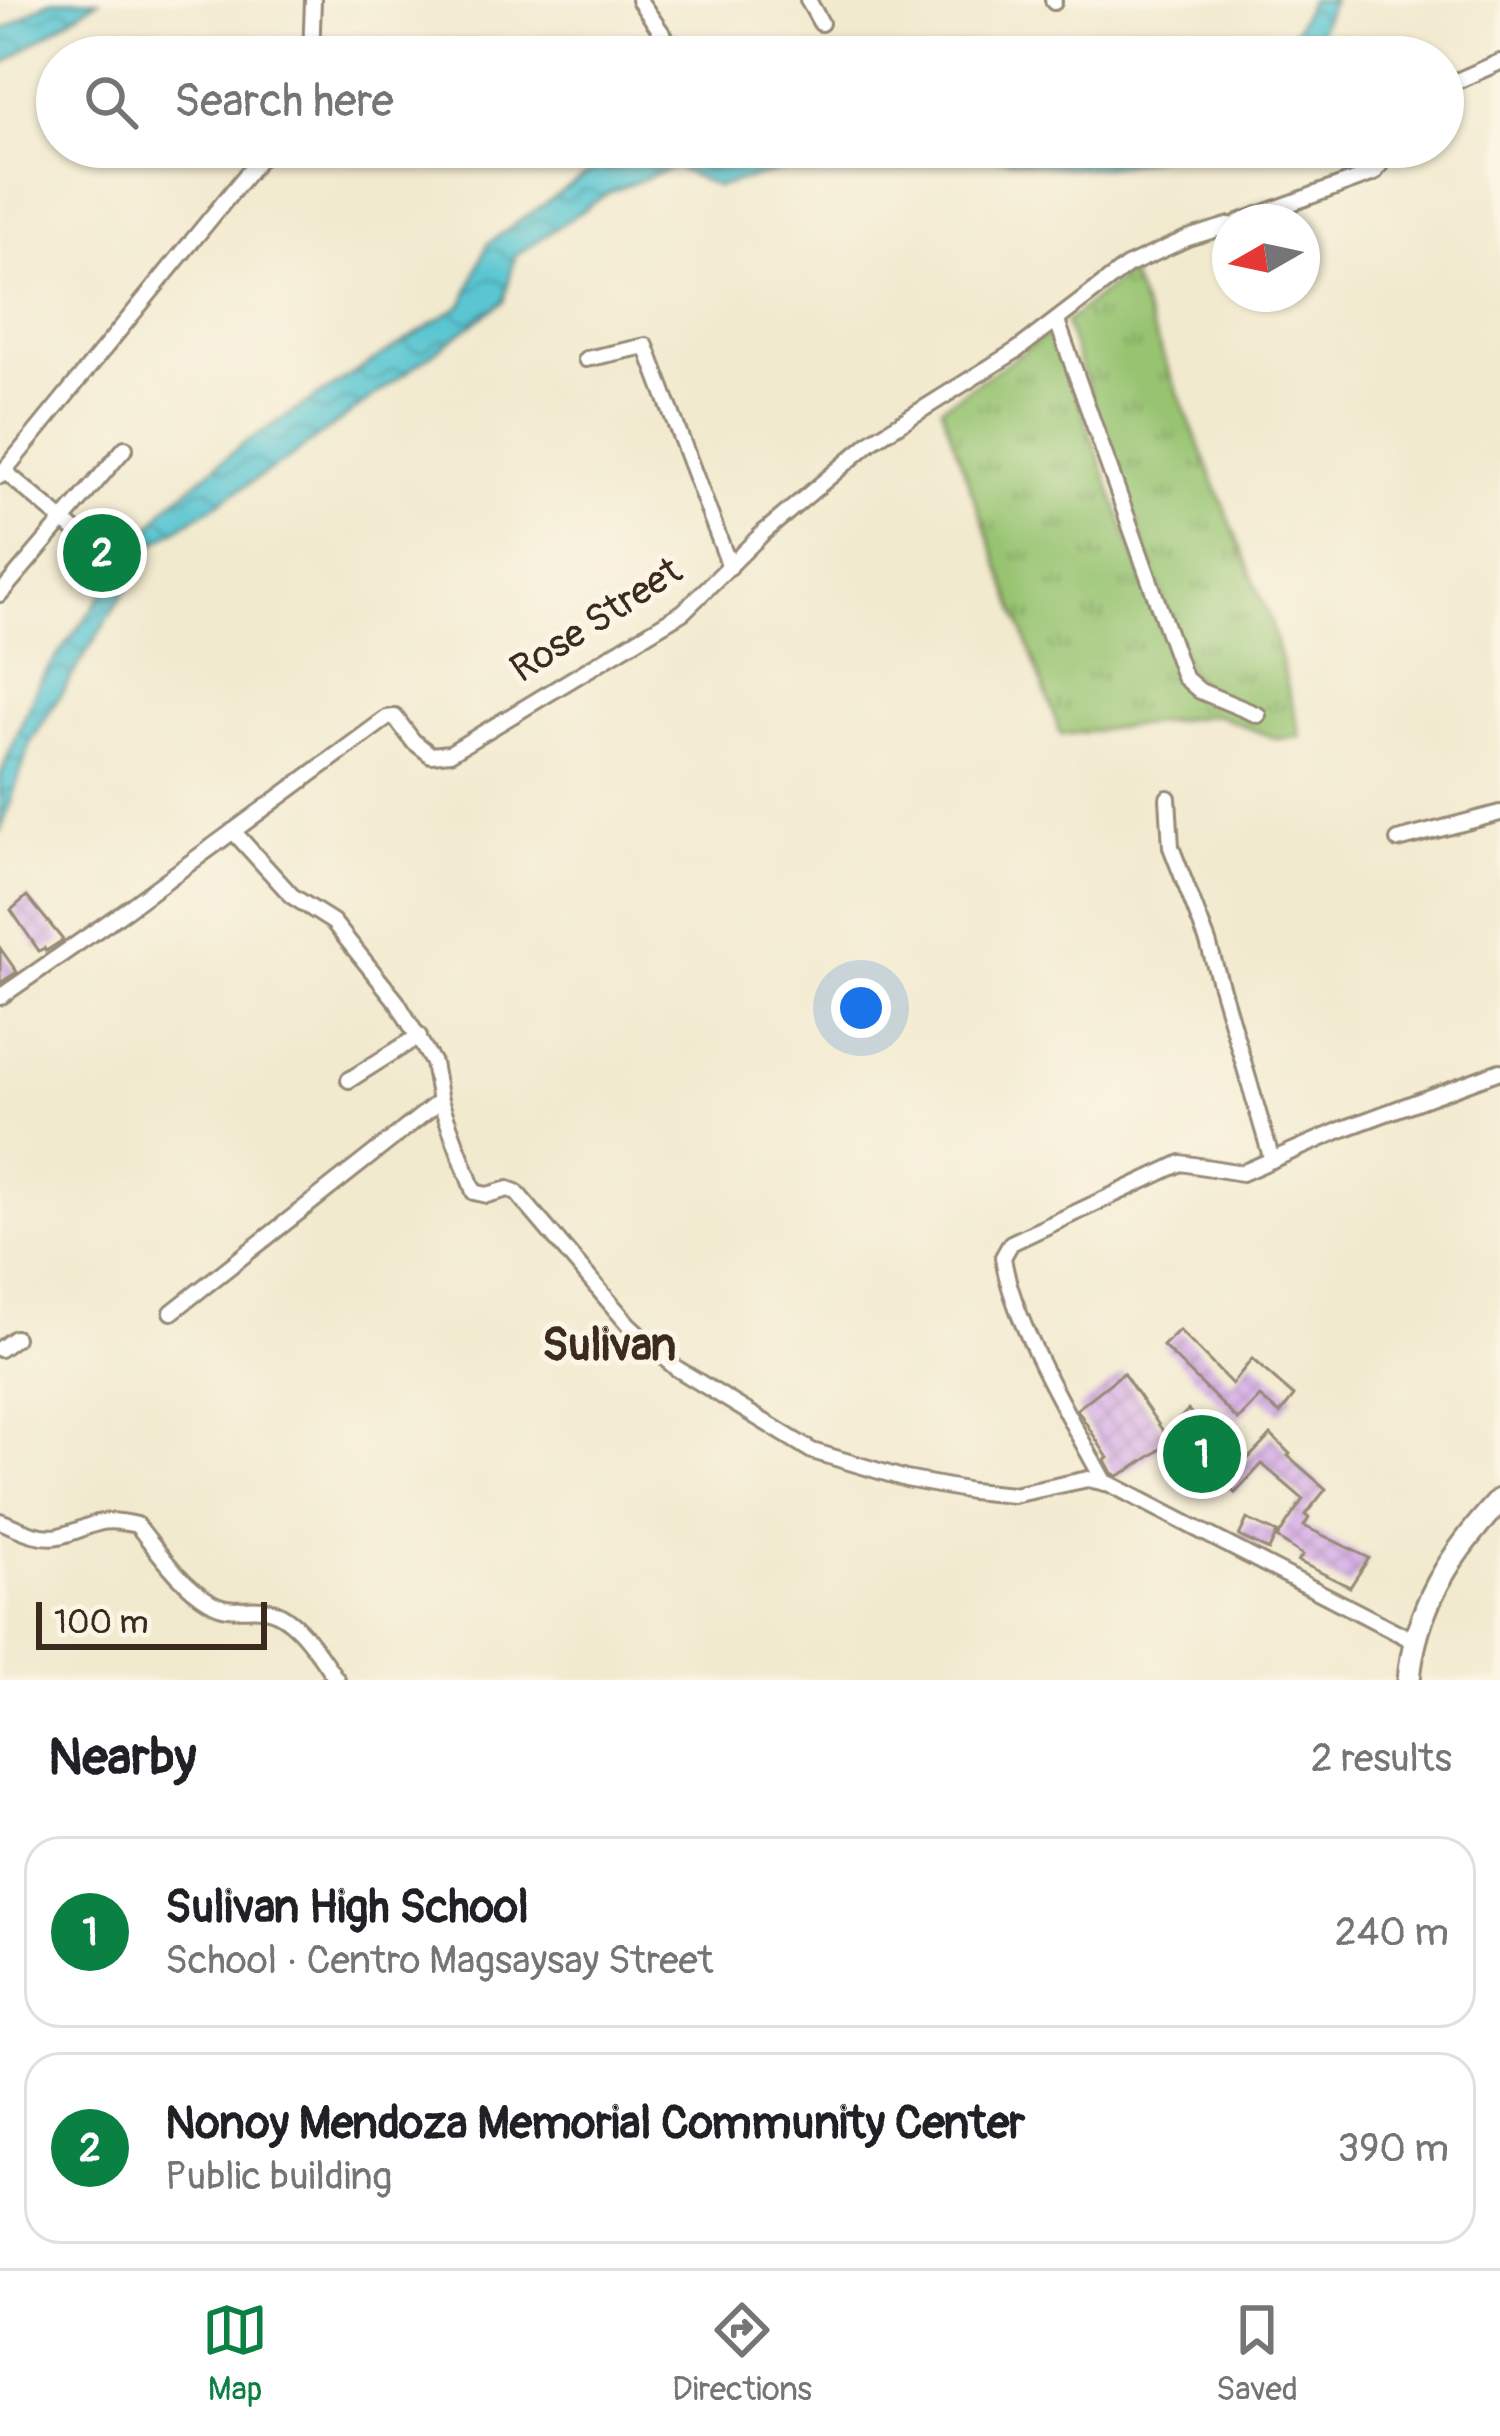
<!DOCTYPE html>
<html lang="en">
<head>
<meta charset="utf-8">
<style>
  :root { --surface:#fff; --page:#f6f6f6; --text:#202124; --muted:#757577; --line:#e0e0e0; --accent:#0b8043 }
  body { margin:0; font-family:Pangolin,sans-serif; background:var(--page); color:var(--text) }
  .compass { position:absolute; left:1212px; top:204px; width:108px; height:108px; border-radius:50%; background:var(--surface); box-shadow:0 3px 9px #0004; rotate:261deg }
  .scale { position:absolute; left:36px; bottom:30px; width:231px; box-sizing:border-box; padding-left:12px; border:6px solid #3b2a1e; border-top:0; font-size:33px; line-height:42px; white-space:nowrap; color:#3b2a1e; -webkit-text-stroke:9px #fcf5e5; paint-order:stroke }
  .you { position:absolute; left:861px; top:1008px; width:42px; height:42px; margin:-30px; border:9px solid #fff; border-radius:50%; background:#1a73e8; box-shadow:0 0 0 18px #1a73e833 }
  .badge { display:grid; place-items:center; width:78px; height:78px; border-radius:50%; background:var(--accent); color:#fff; font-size:39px; font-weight:700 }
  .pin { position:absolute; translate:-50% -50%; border:6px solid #fff; box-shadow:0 3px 12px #0006 }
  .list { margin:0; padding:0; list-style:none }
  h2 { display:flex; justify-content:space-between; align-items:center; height:156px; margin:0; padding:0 48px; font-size:51px }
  h2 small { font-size:39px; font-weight:400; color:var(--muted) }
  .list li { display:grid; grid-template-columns:78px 1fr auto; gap:36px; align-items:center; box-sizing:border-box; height:192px; margin:0 24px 24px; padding:0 24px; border:3px solid var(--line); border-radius:36px }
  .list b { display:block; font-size:45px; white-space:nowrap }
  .list p { margin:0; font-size:39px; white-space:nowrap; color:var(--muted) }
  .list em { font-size:39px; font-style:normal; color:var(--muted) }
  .icon { flex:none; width:66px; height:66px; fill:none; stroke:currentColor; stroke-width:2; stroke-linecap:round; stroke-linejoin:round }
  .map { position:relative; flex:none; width:1500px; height:1680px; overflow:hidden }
  .search { position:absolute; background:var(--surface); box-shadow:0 3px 9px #0004; left:36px; right:36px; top:36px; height:132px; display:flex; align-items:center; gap:30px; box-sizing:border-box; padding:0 42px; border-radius:66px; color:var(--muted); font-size:45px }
  .sheet { height:588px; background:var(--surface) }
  nav { display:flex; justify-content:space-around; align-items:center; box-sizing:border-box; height:168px; border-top:3px solid var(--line); background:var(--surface); font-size:33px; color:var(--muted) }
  nav a { display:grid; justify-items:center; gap:6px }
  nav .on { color:var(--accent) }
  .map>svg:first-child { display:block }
  .grass { fill:url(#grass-tufts); stroke:#6a7748; stroke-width:3 }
  .water { fill:url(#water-waves); stroke:#4a7878; stroke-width:3 }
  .building { fill:url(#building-cross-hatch) }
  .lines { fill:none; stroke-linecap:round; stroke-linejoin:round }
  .street-casing { stroke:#968a76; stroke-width:20 }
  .secondary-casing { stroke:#968a76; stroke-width:27 }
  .street { stroke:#fff; stroke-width:14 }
  .secondary { stroke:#fff; stroke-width:21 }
  .labels { text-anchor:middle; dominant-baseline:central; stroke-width:10; stroke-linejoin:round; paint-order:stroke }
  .street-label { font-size:39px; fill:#3b2a1e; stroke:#fcf5e5 }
  .quarter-label { font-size:45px; font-weight:bold; fill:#3b2a1e; stroke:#fcf5e5 }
</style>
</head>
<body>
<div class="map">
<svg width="1500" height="1680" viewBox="0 0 1500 1680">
  <defs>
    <pattern id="grass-tufts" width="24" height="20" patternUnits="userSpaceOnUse" patternTransform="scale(3)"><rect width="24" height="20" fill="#98c472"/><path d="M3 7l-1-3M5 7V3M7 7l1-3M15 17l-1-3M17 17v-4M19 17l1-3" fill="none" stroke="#7d9f5d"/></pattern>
    <pattern id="water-waves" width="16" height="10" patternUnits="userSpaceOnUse" patternTransform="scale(3)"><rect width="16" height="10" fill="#5ac6d2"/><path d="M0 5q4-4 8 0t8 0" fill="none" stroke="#4ca1aa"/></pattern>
    <pattern id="building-cross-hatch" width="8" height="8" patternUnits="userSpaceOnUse" patternTransform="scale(3)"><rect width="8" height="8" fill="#d5ace8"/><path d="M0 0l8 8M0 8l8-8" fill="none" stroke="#ae8cbb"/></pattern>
  </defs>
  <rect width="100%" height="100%" fill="#fcf5e5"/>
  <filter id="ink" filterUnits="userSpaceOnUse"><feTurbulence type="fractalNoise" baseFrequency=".00833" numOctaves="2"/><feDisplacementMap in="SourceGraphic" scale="24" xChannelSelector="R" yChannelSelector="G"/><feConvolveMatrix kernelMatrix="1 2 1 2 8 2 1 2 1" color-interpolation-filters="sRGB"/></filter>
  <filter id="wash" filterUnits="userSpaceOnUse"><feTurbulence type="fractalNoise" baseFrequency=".004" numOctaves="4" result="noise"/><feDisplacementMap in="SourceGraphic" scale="48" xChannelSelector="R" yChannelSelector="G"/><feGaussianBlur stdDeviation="2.7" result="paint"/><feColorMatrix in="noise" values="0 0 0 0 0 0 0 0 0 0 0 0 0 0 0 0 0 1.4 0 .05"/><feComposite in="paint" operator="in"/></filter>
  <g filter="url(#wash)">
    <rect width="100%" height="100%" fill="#f2eacf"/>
    <path class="grass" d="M1129,272L1270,620L1301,737L1277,739L1216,715L1061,735L941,407L1054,331L1178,678L1203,686L1189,672L1065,323Z"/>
    <g class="water">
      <path d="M51,0H98L0,66V32Z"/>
      <path d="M1310,0H1333L1306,57H1281Z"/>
      <path d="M875,147L717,187L674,167L608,193L515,256L504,301L288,459L155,543L31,742L0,833V776L39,682L165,508L243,444L463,304L487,244L624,148Z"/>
      <path d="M947,147H1177C1103,185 1024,162 947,147Z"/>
    </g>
    <g id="blocks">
      <g class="building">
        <path d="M27,896L63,940L46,951L44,948L39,951L11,910Z"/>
        <path d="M0,948L17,972L0,983Z"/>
        <path d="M1179,1330L1232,1384L1252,1359L1294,1396L1280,1414L1260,1397L1238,1420L1163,1346Z"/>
        <path d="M1123,1373L1165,1434L1188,1410L1244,1463L1271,1435L1290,1454L1288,1456L1326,1489L1305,1515L1309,1518L1304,1526L1369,1558L1350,1587L1298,1561L1303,1555L1277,1538L1303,1499L1262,1464L1235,1493L1177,1438L1133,1468L1118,1476L1112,1473L1105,1460L1108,1458L1077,1409Z"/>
        <path d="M1247,1519L1277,1533L1269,1550L1239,1536Z"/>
      </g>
    </g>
  </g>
  <g filter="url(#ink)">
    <use href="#blocks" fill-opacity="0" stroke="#968a76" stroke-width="3"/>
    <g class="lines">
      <g class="street-casing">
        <g id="street">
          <path d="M639,0L671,46L694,57"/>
          <path d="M808,0L821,23"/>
          <path d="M1053,0L1054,2"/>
          <path d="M311,57L313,0"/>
          <path d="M652,57L671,46"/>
          <path d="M1443,87L1500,62"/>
          <path d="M483,153L493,147"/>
          <path d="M1239,222L1374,173L1384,159L1386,147"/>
          <path d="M1057,321L1184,677L1200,691L1258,715"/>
          <path d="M586,359L646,346L730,567"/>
          <path d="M4,471L90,543"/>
          <path d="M0,476L269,147"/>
          <path d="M0,594L125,448"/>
          <path d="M1168,798L1171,847L1208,942L1272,1160"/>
          <path d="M233,831L292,896L333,922L397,1002L433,1063L440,1101L474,1192L487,1195L508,1189L516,1192L629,1325L676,1368L812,1451L906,1479L971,1491L1013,1495L1088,1479L1110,1484L1414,1641"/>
          <path d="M1398,840L1500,813"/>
          <path d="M0,997L126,910L387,718L395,717L413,741L431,755L450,753L683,612L763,533L872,441L1017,350L1127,266L1188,238L1230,225"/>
          <path d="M349,1080L419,1036"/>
          <path d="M172,1312L440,1101"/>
          <path d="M0,1349L15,1338"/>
          <path d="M1105,1483C1073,1424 1012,1322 1003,1257L1011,1243L1181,1163L1242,1173L1343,1129L1500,1071"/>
          <path d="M0,1521C18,1528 39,1540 59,1536C96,1527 94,1515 137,1525C158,1551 180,1584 209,1601C227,1613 245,1607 264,1609C296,1613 320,1657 337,1680"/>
        </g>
      </g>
      <g class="secondary-casing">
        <path id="secondary" d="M1409,1680C1415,1607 1451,1553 1500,1500"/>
      </g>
      <use href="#street" class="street"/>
      <use href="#secondary" class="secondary"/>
    </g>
  </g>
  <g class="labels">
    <g class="street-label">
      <text transform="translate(596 620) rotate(-33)">Rose Street</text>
    </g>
    <g class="quarter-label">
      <text x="609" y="1346">Sulivan</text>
    </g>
  </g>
</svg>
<svg class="compass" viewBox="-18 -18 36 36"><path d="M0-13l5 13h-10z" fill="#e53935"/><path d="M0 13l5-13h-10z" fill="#757577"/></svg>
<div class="scale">100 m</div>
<div class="you"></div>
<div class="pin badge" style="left:1202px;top:1454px">1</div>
<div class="pin badge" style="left:102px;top:553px">2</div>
<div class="search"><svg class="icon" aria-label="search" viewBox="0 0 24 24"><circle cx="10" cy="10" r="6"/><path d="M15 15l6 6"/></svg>Search here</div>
</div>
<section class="sheet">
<h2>Nearby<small>2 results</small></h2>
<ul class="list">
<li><span class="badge">1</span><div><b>Sulivan High School</b><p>School · Centro Magsaysay Street</p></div><em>240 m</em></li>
<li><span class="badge">2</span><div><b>Nonoy Mendoza Memorial Community Center</b><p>Public building</p></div><em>390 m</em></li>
</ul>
</section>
<nav>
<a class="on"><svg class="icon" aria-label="map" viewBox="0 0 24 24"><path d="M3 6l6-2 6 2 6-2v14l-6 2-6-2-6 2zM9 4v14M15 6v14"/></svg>Map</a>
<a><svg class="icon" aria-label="directions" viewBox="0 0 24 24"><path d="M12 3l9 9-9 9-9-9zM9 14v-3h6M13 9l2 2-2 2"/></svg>Directions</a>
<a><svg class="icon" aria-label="saved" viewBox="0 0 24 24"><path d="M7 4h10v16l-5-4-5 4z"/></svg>Saved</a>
</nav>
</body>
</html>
